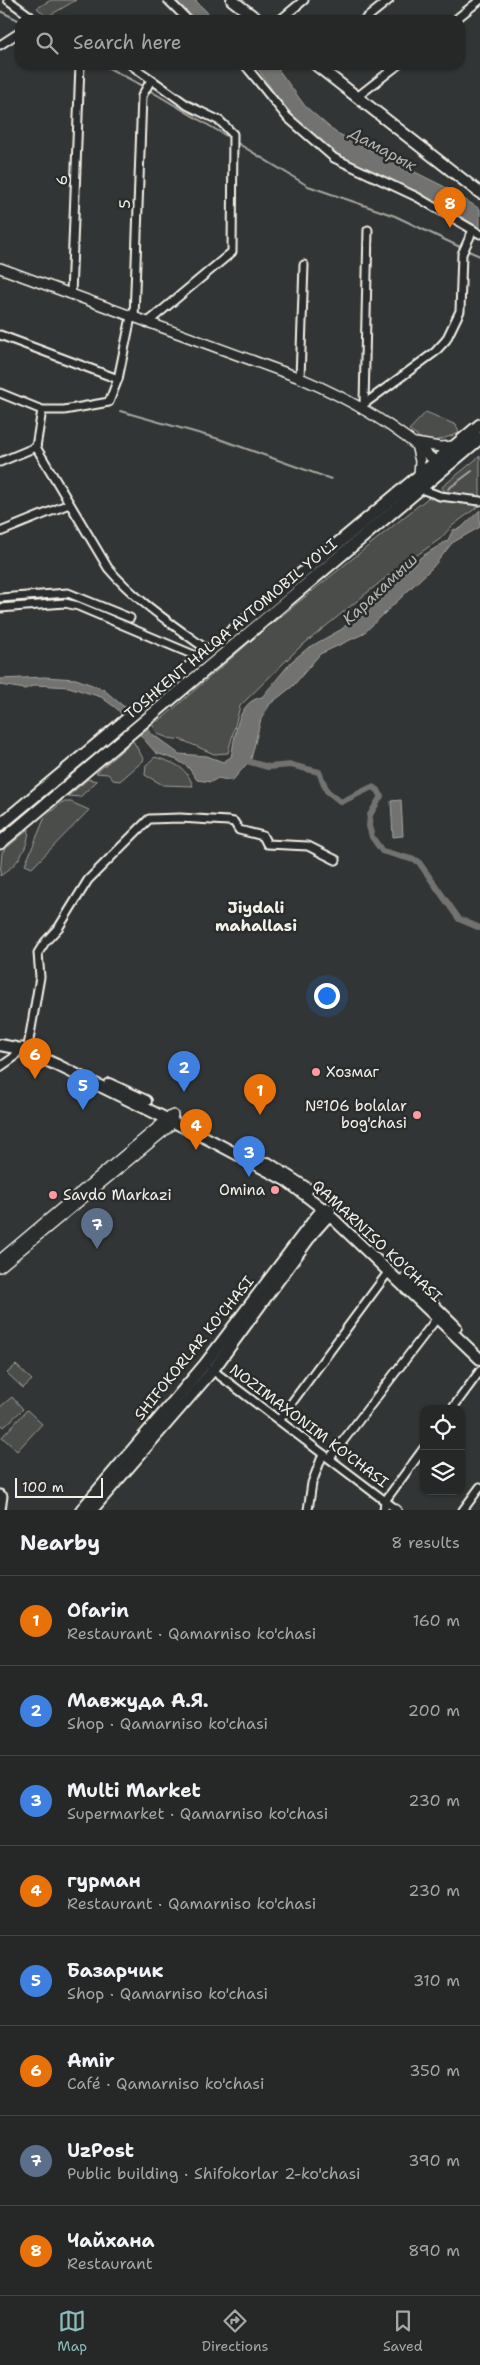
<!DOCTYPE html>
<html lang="en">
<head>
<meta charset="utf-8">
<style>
  :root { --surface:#262828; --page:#323434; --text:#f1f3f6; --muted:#a4a6a8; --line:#424445; --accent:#8bbbb9 }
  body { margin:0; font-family:"Shantell Sans",sans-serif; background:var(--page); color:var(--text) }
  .controls { position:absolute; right:15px; bottom:15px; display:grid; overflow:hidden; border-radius:10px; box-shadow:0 1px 4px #0004 }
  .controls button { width:45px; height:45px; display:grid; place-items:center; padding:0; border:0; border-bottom:1px solid var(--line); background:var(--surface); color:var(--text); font:25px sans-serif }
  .scale { position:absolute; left:15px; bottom:12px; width:88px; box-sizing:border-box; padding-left:5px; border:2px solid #f4f1e8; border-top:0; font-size:14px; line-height:18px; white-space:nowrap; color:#f4f1e8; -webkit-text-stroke:4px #2a2d2e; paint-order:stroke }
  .you { position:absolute; left:326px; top:995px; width:18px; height:18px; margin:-12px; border:4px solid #fff; border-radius:50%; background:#1a73e8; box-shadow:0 0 0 8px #1a73e833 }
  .badge { display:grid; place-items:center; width:32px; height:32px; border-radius:50%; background:var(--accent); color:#fff; font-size:16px; font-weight:700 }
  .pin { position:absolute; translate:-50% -41px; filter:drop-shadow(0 1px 2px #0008) }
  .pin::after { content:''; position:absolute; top:26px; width:18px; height:15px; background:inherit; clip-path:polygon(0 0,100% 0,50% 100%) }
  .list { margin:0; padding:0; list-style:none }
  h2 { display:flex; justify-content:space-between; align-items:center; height:65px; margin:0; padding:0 20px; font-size:21px }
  h2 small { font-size:16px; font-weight:400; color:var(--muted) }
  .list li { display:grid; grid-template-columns:32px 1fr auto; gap:15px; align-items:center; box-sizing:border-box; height:90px; padding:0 20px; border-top:1px solid var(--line) }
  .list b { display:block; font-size:19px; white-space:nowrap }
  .list p { margin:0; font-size:16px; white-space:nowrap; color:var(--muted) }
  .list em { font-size:16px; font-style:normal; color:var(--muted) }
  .icon { flex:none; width:28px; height:28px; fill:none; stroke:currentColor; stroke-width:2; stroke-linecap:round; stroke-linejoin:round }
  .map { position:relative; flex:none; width:480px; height:1510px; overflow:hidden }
  .search { position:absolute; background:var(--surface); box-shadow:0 1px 4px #0004; left:15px; right:15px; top:15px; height:55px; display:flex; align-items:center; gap:12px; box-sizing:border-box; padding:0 18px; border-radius:15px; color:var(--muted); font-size:19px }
  .sheet { height:785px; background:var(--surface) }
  nav { display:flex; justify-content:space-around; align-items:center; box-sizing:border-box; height:70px; border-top:1px solid var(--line); background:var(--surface); font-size:14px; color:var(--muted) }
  nav a { display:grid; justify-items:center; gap:2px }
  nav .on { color:var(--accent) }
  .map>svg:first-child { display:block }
  .green { fill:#4b4d4c; stroke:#a09f9a }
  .water { fill:#727370; stroke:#a6a5a0 }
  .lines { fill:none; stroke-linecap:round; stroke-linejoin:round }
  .stream { stroke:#a6a5a0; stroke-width:2 }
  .canal { stroke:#727370; stroke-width:6 }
  .minor-casing { stroke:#f4f1e8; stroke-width:11 }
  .tertiary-casing { stroke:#f4f1e8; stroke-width:12 }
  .secondary-casing { stroke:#f4f1e8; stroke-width:14 }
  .trunk-casing { stroke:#f4f1e8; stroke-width:15 }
  .minor { stroke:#2a2d2e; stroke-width:7 }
  .tertiary { stroke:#2a2d2e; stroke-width:9 }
  .secondary { stroke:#2a2d2e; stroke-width:10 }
  .trunk { stroke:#2a2d2e; stroke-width:11 }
  .poi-dot { fill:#ff9aa2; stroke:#2a2d2e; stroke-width:2 }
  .labels { text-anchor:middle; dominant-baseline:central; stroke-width:5; stroke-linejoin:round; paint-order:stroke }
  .street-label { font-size:15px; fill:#f4f1e8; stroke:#2a2d2e }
  .poi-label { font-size:15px; fill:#f4f1e8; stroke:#2a2d2e; text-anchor:start }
  .water-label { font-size:16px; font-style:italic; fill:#b3b2ac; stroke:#2a2d2e }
  .neighbourhood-label { font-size:16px; font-weight:bold; fill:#f4f1e8; stroke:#2a2d2e }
</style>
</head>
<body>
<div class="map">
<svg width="480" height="1510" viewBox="0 0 480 1510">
  <rect width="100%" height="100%" fill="#323535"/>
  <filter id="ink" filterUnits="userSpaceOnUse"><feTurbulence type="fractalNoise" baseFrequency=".02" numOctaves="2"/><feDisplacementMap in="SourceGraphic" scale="10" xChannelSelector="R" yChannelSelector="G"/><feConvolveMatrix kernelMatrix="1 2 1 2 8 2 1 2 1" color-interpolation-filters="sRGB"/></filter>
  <g filter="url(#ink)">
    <g class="green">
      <path d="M51,0H76L47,17L37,8Z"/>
      <path d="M426,412L456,425L459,433C436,441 429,447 409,430Z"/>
      <path d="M480,456V497L444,491L442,487Z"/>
      <path d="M429,497L480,505L452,526L440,539L394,571L299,648L240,706L228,753L214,754L182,740L168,738L158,734L152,724L164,717L259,634Z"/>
      <path d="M324,559L327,562L156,706L153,703Z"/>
      <path d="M133,741L144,760L120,781L113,780L108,774L96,773Z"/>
      <path d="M104,745L107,748L0,838V833Z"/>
      <path d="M155,757C174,763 186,766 193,786L163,785L145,775L146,765Z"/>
      <path d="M88,779L97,781L80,797L68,796Z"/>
      <path d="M62,802H71L89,810L32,868L25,865L45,817Z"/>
      <path d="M29,829C28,850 17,865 0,876L2,852Z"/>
      <path d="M16,1365L32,1380L23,1388L7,1373Z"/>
      <path d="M12,1397L23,1409L4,1427L0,1423V1407Z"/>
      <path d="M27,1410L42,1424L17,1451L2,1437Z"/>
    </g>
    <g class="water">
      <path d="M172,0H195L215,20H191Z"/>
      <path d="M255,65H275L305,106L335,132L443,186L480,209V229L440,205L351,162L323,145L289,114Z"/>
      <path d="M480,510V527L452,543L433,567L363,634L320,654L293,686L270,704L261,719L251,759L232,781L218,778L211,782L197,780L188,767L177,760L156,753L116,708L101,697L69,687L35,685L25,689L0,685V679L44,677L76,679L103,689L123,706L134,709L151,733L179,754L207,756L223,762L231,757C236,735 236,702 262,697L292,661L308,648L342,629L402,570L407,571L421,557L448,540L453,530L461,528Z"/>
      <path d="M401,800L403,836L393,837L391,801Z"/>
    </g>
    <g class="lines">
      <g class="stream">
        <path d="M0,11L20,21"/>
        <path d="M103,65L145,87"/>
        <path d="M149,90L230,138"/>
        <path d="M234,141L308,186L395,216L462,248"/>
        <path d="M466,250L480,256"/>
        <path d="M120,411L219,439L331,479"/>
        <path d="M448,489L472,471"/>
      </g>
      <path class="canal" d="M243,760L268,767L291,765L319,772L327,791L341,802L372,787L378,790L381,796L370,815L369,826L372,837L382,851L418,861L459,919L480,928"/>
      <g class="minor-casing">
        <g id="minor">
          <path d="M8,0L30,16L29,20"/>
          <path d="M168,0L188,20"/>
          <path d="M280,20L304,0"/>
          <path d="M364,20L389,0"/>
          <path d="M455,20L480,0"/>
          <path d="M0,45L20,32"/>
          <path d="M131,65L187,105L220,121L233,134L232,252L147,323"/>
          <path d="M245,65L287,117L334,158L417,197L480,234"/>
          <path d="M357,97L398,65"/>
          <path d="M71,295L80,65"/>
          <path d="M134,318L142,96L151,80"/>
          <path d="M0,335L118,379L131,317"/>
          <path d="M300,378L304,265"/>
          <path d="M0,393L42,410"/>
          <path d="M364,404L368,230"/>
          <path d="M360,407L435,352L446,340L460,311L462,254L473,230"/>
          <path d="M36,447L108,568C134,599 169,622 202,646"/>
          <path d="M0,462L36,447L42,410H64L109,402L118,379"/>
          <path d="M421,489L440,496L480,501"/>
          <path d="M0,532L69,504"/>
          <path d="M0,598L68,593L130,618"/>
          <path d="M0,608L65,603L78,606L201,658"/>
          <path d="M27,1052L40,977L38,953L45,942L59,927L88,880L149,819L180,818L228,821L234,822L239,830L263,836L267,844L308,846L336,860"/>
          <path d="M0,1067L13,1058L22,1047"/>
          <path d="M211,1369L397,1510"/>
          <path d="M452,1409L480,1371"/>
          <path d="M279,1420L389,1271"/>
          <path d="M330,1458L437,1318"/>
          <path d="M0,1494L3,1496L1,1510"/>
          <path d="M308,1510L312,1483L323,1454"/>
          <path d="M384,1510L385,1501L424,1448"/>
          <path d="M463,1510L480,1487"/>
        </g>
      </g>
      <g class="tertiary-casing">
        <g id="tertiary">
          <path d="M0,268L300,378C350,399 395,425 435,461"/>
          <path d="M415,443L440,447L454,446"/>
          <path d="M416,445L420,461L419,475"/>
          <path d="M1,1259L171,1116"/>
          <path d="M0,1267L169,1127L173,1115"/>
        </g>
      </g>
      <g class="secondary-casing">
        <g id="secondary">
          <path d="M232,0L258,20"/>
          <path d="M316,65L480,193"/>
          <path d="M0,1045L21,1049L57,1065L210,1140L287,1181L323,1209L480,1359"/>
          <path d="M109,1084L146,1101"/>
          <path d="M268,1163L308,1189"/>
          <path d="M406,1278L456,1327"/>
          <path d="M81,1510L205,1364L316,1217L323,1209L327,1208"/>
          <path d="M92,1510L213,1370L313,1233L329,1215L330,1210"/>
        </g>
      </g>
      <g class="trunk-casing">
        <g id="trunk">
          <path d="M0,825L480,425"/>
          <path d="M0,843L480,438"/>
        </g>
      </g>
      <use href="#minor" class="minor"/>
      <use href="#tertiary" class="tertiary"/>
      <use href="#secondary" class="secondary"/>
      <use href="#trunk" class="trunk"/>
    </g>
  </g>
  <g class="poi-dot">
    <circle cx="316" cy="1072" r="5"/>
    <circle cx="417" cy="1115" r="5"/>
    <circle cx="275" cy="1190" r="5"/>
    <circle cx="53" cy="1195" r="5"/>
  </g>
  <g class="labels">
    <g class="street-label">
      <text transform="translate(62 180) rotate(-88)">6</text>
      <text transform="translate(125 204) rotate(-88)">5</text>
      <text transform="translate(231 629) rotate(-40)">TOSHKENT HALQA AVTOMOBIL YO'LI</text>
      <text transform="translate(377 1241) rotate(43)">QAMARNISO KO'CHASI</text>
      <text transform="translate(194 1348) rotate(-51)">SHIFOKORLAR KO'CHASI</text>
      <text transform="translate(309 1426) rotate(37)">NOZIMAXONIM KO'CHASI</text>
    </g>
    <g class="poi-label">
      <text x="326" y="1072">Хозмаг</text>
      <text x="407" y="1106" text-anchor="end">№106 bolalar<tspan x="407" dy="17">bog'chasi</tspan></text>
      <text x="265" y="1190" text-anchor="end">Omina</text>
      <text x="63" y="1195">Savdo Markazi</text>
    </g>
    <g class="water-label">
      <text transform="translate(383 149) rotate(29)">Дамарык</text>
      <text transform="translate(380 589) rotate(-43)">Каракамыш</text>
    </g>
    <g class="neighbourhood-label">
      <text x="256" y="907">Jiydali<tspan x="256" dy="18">mahallasi</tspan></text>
    </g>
  </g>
</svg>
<div class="controls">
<button><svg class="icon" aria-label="locate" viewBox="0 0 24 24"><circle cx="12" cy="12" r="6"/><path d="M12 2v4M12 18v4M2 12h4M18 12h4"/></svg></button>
<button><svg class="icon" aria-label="layers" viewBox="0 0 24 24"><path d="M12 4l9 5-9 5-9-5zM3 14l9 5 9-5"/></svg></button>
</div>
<div class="scale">100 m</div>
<div class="you"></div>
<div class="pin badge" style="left:260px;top:1115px;background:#e8710a">1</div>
<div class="pin badge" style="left:184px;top:1092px;background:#3f7fe0">2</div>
<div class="pin badge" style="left:249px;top:1177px;background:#3f7fe0">3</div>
<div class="pin badge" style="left:196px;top:1150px;background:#e8710a">4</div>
<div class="pin badge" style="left:83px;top:1110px;background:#3f7fe0">5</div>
<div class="pin badge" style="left:35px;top:1079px;background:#e8710a">6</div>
<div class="pin badge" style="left:97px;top:1249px;background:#5c6f8a">7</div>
<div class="pin badge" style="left:450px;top:228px;background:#e8710a">8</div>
<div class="search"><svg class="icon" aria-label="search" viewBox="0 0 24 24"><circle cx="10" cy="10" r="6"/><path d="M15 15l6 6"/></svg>Search here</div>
</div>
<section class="sheet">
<h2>Nearby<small>8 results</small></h2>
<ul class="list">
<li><span class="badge" style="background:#e8710a">1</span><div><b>Ofarin</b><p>Restaurant · Qamarniso ko'chasi</p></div><em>160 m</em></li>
<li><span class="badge" style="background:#3f7fe0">2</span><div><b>Мавжуда А.Я.</b><p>Shop · Qamarniso ko'chasi</p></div><em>200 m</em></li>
<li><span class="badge" style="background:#3f7fe0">3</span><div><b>Multi Market</b><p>Supermarket · Qamarniso ko'chasi</p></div><em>230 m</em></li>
<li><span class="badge" style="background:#e8710a">4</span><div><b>гурман</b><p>Restaurant · Qamarniso ko'chasi</p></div><em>230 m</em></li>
<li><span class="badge" style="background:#3f7fe0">5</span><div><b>Базарчик</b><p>Shop · Qamarniso ko'chasi</p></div><em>310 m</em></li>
<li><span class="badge" style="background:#e8710a">6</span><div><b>Amir</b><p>Café · Qamarniso ko'chasi</p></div><em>350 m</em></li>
<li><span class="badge" style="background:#5c6f8a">7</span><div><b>UzPost</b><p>Public building · Shifokorlar 2-ko'chasi</p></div><em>390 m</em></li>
<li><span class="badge" style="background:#e8710a">8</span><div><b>Чайхана</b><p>Restaurant</p></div><em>890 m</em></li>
</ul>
</section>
<nav>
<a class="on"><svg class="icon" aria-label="map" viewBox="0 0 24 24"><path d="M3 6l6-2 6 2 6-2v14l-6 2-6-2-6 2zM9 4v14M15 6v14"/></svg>Map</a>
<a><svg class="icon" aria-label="directions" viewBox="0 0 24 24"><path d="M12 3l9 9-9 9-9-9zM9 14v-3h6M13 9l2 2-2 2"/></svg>Directions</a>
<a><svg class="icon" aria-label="saved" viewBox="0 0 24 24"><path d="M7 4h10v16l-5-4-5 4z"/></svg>Saved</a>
</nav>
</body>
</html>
